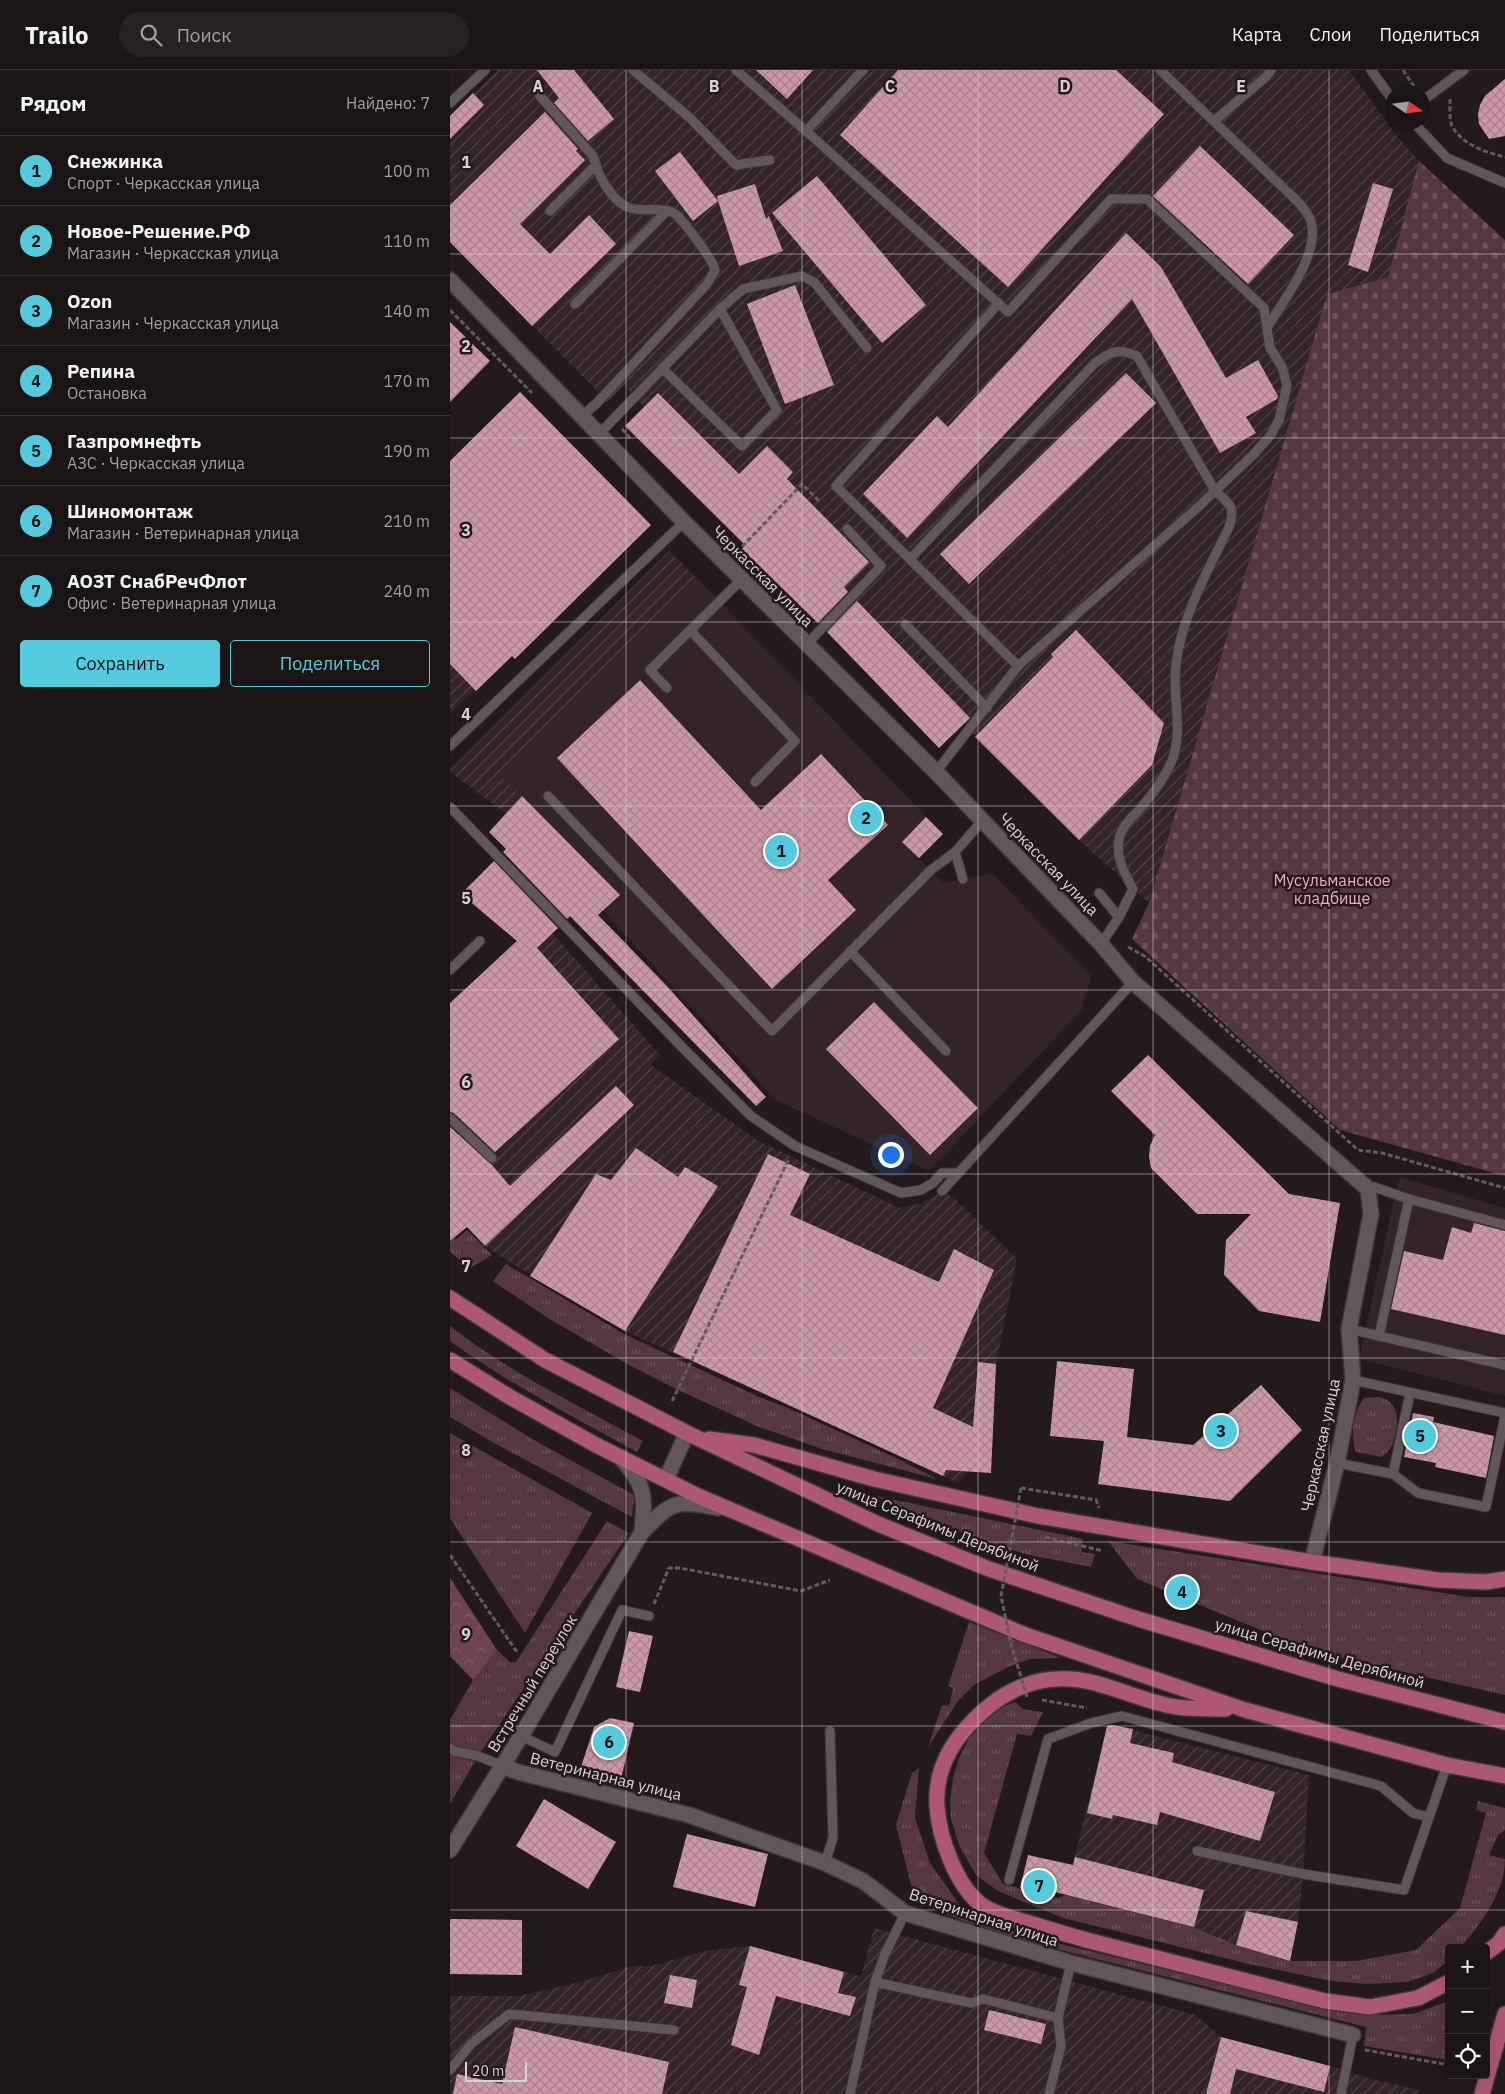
<!DOCTYPE html>
<html lang="ru">
<head>
<meta charset="utf-8">
<style>
  :root { --surface:#1a1415; --page:#272122; --text:#f1f3f6; --muted:#9f9ea0; --line:#383334; --accent:#54cade }
  body { margin:0; font-family:"IBM Plex Sans",sans-serif; background:var(--page); color:var(--text) }
  .controls { position:absolute; right:15px; bottom:15px; display:grid; overflow:hidden; border-radius:5px; box-shadow:0 5px 20px #0002 }
  .controls button { width:45px; height:45px; display:grid; place-items:center; padding:0; border:0; border-bottom:1px solid var(--line); background:var(--surface); color:var(--text); font:25px sans-serif }
  .compass { position:absolute; left:935px; top:15px; width:45px; height:45px; border-radius:50%; background:var(--surface); box-shadow:0 5px 20px #0002; rotate:103deg }
  .scale { position:absolute; left:15px; bottom:12px; width:62px; box-sizing:border-box; padding-left:5px; border:2px solid #d8d2d3; border-top:0; font-size:14px; line-height:18px; white-space:nowrap; color:#d8d2d3; -webkit-text-stroke:4px #231a1c; paint-order:stroke }
  .you { position:absolute; left:440px; top:1084px; width:18px; height:18px; margin:-12px; border:4px solid #fff; border-radius:50%; background:#1a73e8; box-shadow:0 0 0 8px #1a73e833 }
  .badge { display:grid; place-items:center; width:32px; height:32px; border-radius:50%; background:var(--accent); color:#111; font-size:16px; font-weight:700 }
  .pin { position:absolute; translate:-50% -50%; border:2px solid #fff; box-shadow:0 1px 5px #0006 }
  .list { margin:0; padding:0; list-style:none }
  h2 { display:flex; justify-content:space-between; align-items:center; height:65px; margin:0; padding:0 20px; font-size:21px }
  h2 small { font-size:16px; font-weight:400; color:var(--muted) }
  .list li { display:grid; grid-template-columns:32px 1fr auto; gap:15px; align-items:center; box-sizing:border-box; height:70px; padding:0 20px; border-top:1px solid var(--line) }
  .list b { display:block; font-size:19px; white-space:nowrap }
  .list p { margin:0; font-size:16px; white-space:nowrap; color:var(--muted) }
  .list em { font-size:16px; font-style:normal; color:var(--muted) }
  .actions { display:flex; gap:10px; padding:15px 20px }
  .actions a { flex:1; padding:11px 0; border:1px solid var(--accent); border-radius:5px; text-align:center; font-size:18px; color:var(--accent) }
  .actions .main { background:var(--accent); color:#111 }
  .icon { flex:none; width:28px; height:28px; fill:none; stroke:currentColor; stroke-width:2; stroke-linecap:round; stroke-linejoin:round }
  .map { position:relative; flex:none; width:1055px; height:2024px; overflow:hidden }
  header { display:flex; align-items:center; gap:30px; box-sizing:border-box; height:70px; padding:0 25px; background:var(--surface); border-bottom:1px solid var(--line) }
  header strong { font-size:24px }
  nav { display:flex; gap:28px; margin-inline-start:auto; font-size:18px }
  .search { width:350px; height:45px; background:var(--page); display:flex; align-items:center; gap:12px; box-sizing:border-box; padding:0 18px; border-radius:28px; color:var(--muted); font-size:19px }
  main { display:flex }
  aside { flex:1; background:var(--surface) }
  .map>svg:first-child { display:block }
  .built { fill:#322428 }
  .industrial { fill:url(#industrial-furrows) }
  .grass { fill:url(#grass-tufts) }
  .forest { fill:url(#forest-crowns) }
  .cemetery { fill:url(#cemetery-stones) }
  .building { fill:url(#building-cross-hatch) }
  .lines { fill:none; stroke-linecap:round; stroke-linejoin:round }
  .lane-casing { stroke:#3d3638; stroke-width:11 }
  .street-casing { stroke:#3d3638; stroke-width:18 }
  .primary-casing { stroke:#3d3638; stroke-width:18 }
  .path { stroke:#635b5d; stroke-width:3; stroke-dasharray:5 2.5; stroke-linecap:butt }
  .lane { stroke:#615659; stroke-width:9 }
  .street { stroke:#615659; stroke-width:15 }
  .primary { stroke:#ad5776; stroke-width:15 }
  .path-bridge { stroke:#635b5d; stroke-width:3; stroke-dasharray:5 2.5; stroke-linecap:butt }
  .grid { fill:none; stroke:#d8d2d3; stroke-width:1; stroke-opacity:0.55 }
  .labels { text-anchor:middle; dominant-baseline:central; stroke-width:5; stroke-linejoin:round; paint-order:stroke }
  .street-label { font-size:16px; fill:#d8d2d3; stroke:#231a1c }
  .park-label { font-size:16px; fill:#f4a6bd; stroke:#231a1c }
  .grid-label { font-size:16px; text-anchor:middle; font-weight:bold; fill:#d8d2d3; stroke:#231a1c; stroke-width:5; stroke-linejoin:round; paint-order:stroke }
</style>
</head>
<body>
<header>
<strong>Trailo</strong>
<div class="search"><svg class="icon" aria-label="search" viewBox="0 0 24 24"><circle cx="10" cy="10" r="6"/><path d="M15 15l6 6"/></svg>Поиск</div>
<nav><a>Карта</a><a>Слои</a><a>Поделиться</a></nav>
</header>
<main>
<aside>
<h2>Рядом<small>Найдено: 7</small></h2>
<ul class="list">
<li><span class="badge">1</span><div><b>Снежинка</b><p>Спорт · Черкасская улица</p></div><em>100 m</em></li>
<li><span class="badge">2</span><div><b>Новое-Решение.РФ</b><p>Магазин · Черкасская улица</p></div><em>110 m</em></li>
<li><span class="badge">3</span><div><b>Ozon</b><p>Магазин · Черкасская улица</p></div><em>140 m</em></li>
<li><span class="badge">4</span><div><b>Репина</b><p>Остановка</p></div><em>170 m</em></li>
<li><span class="badge">5</span><div><b>Газпромнефть</b><p>АЗС · Черкасская улица</p></div><em>190 m</em></li>
<li><span class="badge">6</span><div><b>Шиномонтаж</b><p>Магазин · Ветеринарная улица</p></div><em>210 m</em></li>
<li><span class="badge">7</span><div><b>АОЗТ СнабРечФлот</b><p>Офис · Ветеринарная улица</p></div><em>240 m</em></li>
</ul>
<div class="actions"><a class="main">Сохранить</a><a>Поделиться</a></div>
</aside>
<div class="map">
<svg width="1055" height="2024" viewBox="0 0 1055 2024">
  <defs>
    <pattern id="industrial-furrows" width="10" height="10" patternUnits="userSpaceOnUse" patternTransform="scale(1.25)"><rect width="10" height="10" fill="#322428"/><path d="M-1 1l2-2M0 10L10 0M9 11l2-2" fill="none" stroke="#4f4346"/></pattern>
    <pattern id="grass-tufts" width="24" height="20" patternUnits="userSpaceOnUse" patternTransform="scale(1.25)"><rect width="24" height="20" fill="#54373f"/><path d="M3 7l-1-3M5 7V3M7 7l1-3M15 17l-1-3M17 17v-4M19 17l1-3" fill="none" stroke="#6c535a"/></pattern>
    <pattern id="forest-crowns" width="20" height="18" patternUnits="userSpaceOnUse" patternTransform="scale(1.25)"><rect width="20" height="18" fill="#6f4250"/><path d="M2 6a3 3 0 1 1 6 0M12 15a3 3 0 1 1 6 0" fill="none" stroke="#835c68"/></pattern>
    <pattern id="cemetery-stones" width="16" height="16" patternUnits="userSpaceOnUse" patternTransform="scale(1.25)"><rect width="16" height="16" fill="#54373f"/><path d="M2 7V4a2 2 0 0 1 4 0v3zM10 15v-3a2 2 0 0 1 4 0v3z" fill="#6c535a"/></pattern>
    <pattern id="building-cross-hatch" width="8" height="8" patternUnits="userSpaceOnUse" patternTransform="scale(1.25)"><rect width="8" height="8" fill="#cc98a7"/><path d="M0 0l8 8M0 8l8-8" fill="none" stroke="#a9828d"/></pattern>
  </defs>
  <rect width="100%" height="100%" fill="#231a1c"/>
  <g class="built">
    <path d="M250,511L493,764L469,789L494,813L542,803L641,906L632,940L479,1101L326,1030L153,840L55,743L71,726L51,707Z"/>
    <path d="M949,1107L1055,1138V1326L909,1289Z"/>
  </g>
  <g class="industrial">
    <path d="M48,0H899L945,64L969,91L938,207L877,224L699,833L629,770L514,654L489,678L364,547L362,549L292,479L295,476L175,356L194,337L174,315L158,332L0,172V46Z"/>
    <path d="M219,481L250,511L51,707L72,726L55,743L0,702V700Z"/>
    <path d="M0,549L48,600L0,643Z"/>
    <path d="M90,849L210,985L201,995L307,1070L450,1138L473,1133L492,1121L506,1130L567,1189L546,1294L541,1403L519,1401L507,1413L493,1406L175,1261L51,1187L35,1176L17,1157L6,1166L0,1160V933Z"/>
    <path d="M658,1654L859,1705L853,1804L848,1852L840,1891L786,1875L744,1857L615,1825Z"/>
    <path d="M424,1858L746,1945L771,1967L880,1996L921,2009L970,2020L969,2024H0V1926H69L134,1911L182,1896H201L260,1880L300,1876L411,1906Z"/>
  </g>
  <g class="grass">
    <path d="M17,1160L42,1185L20,1198L0,1182V1163L6,1169Z"/>
    <path d="M56,1194L174,1264L307,1326L338,1338L446,1388L487,1409L372,1379L309,1357L228,1320L179,1295L101,1250L43,1211Z"/>
    <path d="M0,1256C59,1302 127,1335 193,1371L187,1382C124,1347 59,1314 0,1271Z"/>
    <path d="M0,1318L82,1369L184,1425L182,1447L44,1373L0,1347Z"/>
    <path d="M929,1327C952,1332 949,1357 942,1375C940,1380 935,1384 932,1387L906,1382C900,1365 903,1342 914,1328Z"/>
    <path d="M0,1363L142,1443L75,1563L0,1448Z"/>
    <path d="M421,1425L633,1469L631,1482L645,1484L641,1497L579,1485L539,1473Z"/>
    <path d="M157,1451L179,1463L28,1686L0,1734V1650L23,1610L47,1580L60,1592H66Z"/>
    <path d="M658,1471L1019,1527H1055V1625L861,1581L687,1509Z"/>
    <path d="M519,1552L611,1588L580,1589L558,1597L524,1615L508,1631L478,1677L492,1635L499,1636L503,1618L498,1616Z"/>
    <path d="M565,1632L573,1639L593,1642L581,1666L567,1664L534,1783L553,1814L608,1828L615,1825L744,1857L786,1875L840,1891H906L966,1880L1010,1838L1036,1743L1026,1740L1028,1731L1055,1738V1760L1048,1765L1039,1785L1055,1789C1055,1822 1031,1854 1010,1878H999V1890L983,1903L957,1912L916,1914L881,1911L799,1894L613,1848L548,1821L526,1805L509,1775L501,1749L500,1733L503,1707L509,1688L519,1668L544,1641Z"/>
    <path d="M469,1698L465,1748L480,1793L509,1834L545,1855L578,1866L869,1937L915,1945L963,1944L999,1931L998,1990L914,1976L916,1957L579,1872L513,1851L465,1831L446,1755L462,1703Z"/>
  </g>
  <path class="forest" d="M0,1508L47,1580L23,1610L0,1586Z"/>
  <path class="cemetery" d="M969,91L1055,170V1106L890,1060L682,869L699,833L877,224L938,207Z"/>
  <g class="building">
    <path d="M87,0H124L164,49L138,71L104,33L109,28Z"/>
    <path d="M306,0H363L337,29Z"/>
    <path d="M448,0H666L714,44L558,217L390,65Z"/>
    <path d="M1055,9V66L1039,69L1029,54L1028,44L1030,35L1035,26Z"/>
    <path d="M23,23L34,35L0,69V46Z"/>
    <path d="M95,42L128,79L126,81L135,90L70,154L100,184L139,145L166,174L82,256L0,172V135Z"/>
    <path d="M750,76L844,165L798,214L703,126Z"/>
    <path d="M230,82L268,131L267,126L305,114L316,149L319,146L333,181L289,196L268,131L243,151L205,101Z"/>
    <path d="M367,106L476,235L432,273L322,143Z"/>
    <path d="M923,113L943,119L918,202L898,195Z"/>
    <path d="M676,163L711,197L776,308L808,290L828,326L827,329L796,347L806,363L770,383L682,229L457,468L413,424L487,346L498,357Z"/>
    <path d="M345,215L384,315L335,334L297,234Z"/>
    <path d="M0,252L40,291L0,332Z"/>
    <path d="M676,303L706,333L519,514L490,484Z"/>
    <path d="M70,322L201,455L65,589L62,586L26,621L0,594V391Z"/>
    <path d="M208,323L289,404L317,376L343,402L337,409L419,492L394,517L398,522L368,553L292,479L295,475L175,356Z"/>
    <path d="M407,531L520,648L489,678L377,562Z"/>
    <path d="M626,560L714,653L702,695L629,770L525,667L603,587L601,584Z"/>
    <path d="M190,610L311,740L371,684L438,755L378,810L406,840L322,919L107,688Z"/>
    <path d="M72,726L170,825L148,845L216,915L316,1027L306,1036L120,846L117,849L53,782L56,779L39,762Z"/>
    <path d="M476,747L493,764L469,788L452,772Z"/>
    <path d="M44,791L108,858L87,878L169,969L45,1082L4,1043L0,1042V933L67,871L11,824Z"/>
    <path d="M424,932L528,1038L480,1085L376,979Z"/>
    <path d="M698,985L839,1124L890,1133L870,1252L809,1241L774,1205L776,1170L801,1144H747L701,1098L699,1087L700,1076L705,1065L661,1021Z"/>
    <path d="M166,1016L184,1035L35,1176L17,1157L0,1171V1057L41,1094L60,1116Z"/>
    <path d="M186,1078L228,1107L235,1097L268,1116L175,1261L80,1206L146,1104L161,1110Z"/>
    <path d="M318,1084L360,1104L340,1145L489,1212L504,1179L544,1200L483,1338L523,1357L528,1292L546,1294L541,1403L496,1400L493,1406L223,1282Z"/>
    <path d="M1024,1153L1055,1161V1265L941,1239L954,1181L993,1190L1002,1157L1021,1163Z"/>
    <path d="M607,1291L684,1299L677,1367L743,1375L811,1315L852,1360L780,1431L648,1414L654,1371L600,1366Z"/>
    <path d="M963,1343L984,1347L983,1352L1044,1366L1036,1408L985,1397L986,1393L954,1387Z"/>
    <path d="M179,1561L203,1566L190,1622L166,1617Z"/>
    <path d="M160,1648L184,1653L171,1709L130,1700L144,1657Z"/>
    <path d="M662,1655L683,1659L680,1673L724,1683L722,1692L825,1722L810,1771L710,1742L707,1755L663,1745L662,1749L637,1743L657,1656Z"/>
    <path d="M94,1729L166,1772L138,1819L66,1776Z"/>
    <path d="M237,1764L318,1784L305,1837L223,1817Z"/>
    <path d="M578,1785L623,1795L625,1787L754,1820L744,1857L605,1822L604,1826L570,1818Z"/>
    <path d="M796,1841L848,1852L840,1891L786,1875Z"/>
    <path d="M0,1849L72,1850V1905L0,1904Z"/>
    <path d="M300,1876L394,1902L388,1923L406,1927L400,1946L326,1926L309,1985L281,1975L297,1917L289,1915Z"/>
    <path d="M220,1905L247,1910L242,1938L214,1933Z"/>
    <path d="M539,1940L596,1954L591,1974L534,1960Z"/>
    <path d="M65,1957L219,1992L212,2024H3L7,2004L52,2014Z"/>
    <path d="M771,1967L880,1996L874,2022L786,1999L780,2024H756Z"/>
  </g>
  <g class="lines">
    <g class="lane-casing">
      <g id="lane">
        <path d="M183,0L240,48L286,95L320,90"/>
        <path d="M286,0L356,61"/>
        <path d="M413,0L356,61L558,242L661,129H697L814,238L820,278L832,297L837,315L829,350L820,366L803,385L746,439L568,596L486,702"/>
        <path d="M710,0L843,127C851,135 861,145 862,156C867,188 833,231 817,258"/>
        <path d="M921,0L942,29"/>
        <path d="M90,26L143,86C147,103 161,132 180,138C193,142 208,137 222,142C230,145 263,190 265,200L257,214L147,333L132,346"/>
        <path d="M972,31L1014,0"/>
        <path d="M0,33L35,0"/>
        <path d="M764,51L817,6L821,0"/>
        <path d="M963,52L997,88L1055,113"/>
        <path d="M100,141L146,95"/>
        <path d="M549,233L386,416L568,596"/>
        <path d="M125,234L217,141"/>
        <path d="M212,298L292,376L327,340L270,239"/>
        <path d="M149,364L270,239L293,219L352,206L364,212L417,278"/>
        <path d="M460,489L645,293C662,281 667,278 687,286L765,421C780,434 786,437 779,457C758,501 732,545 726,594C722,626 733,657 723,688C717,703 705,721 695,733C685,746 673,752 669,769C666,789 674,802 683,819L669,847L651,874"/>
        <path d="M455,554L537,638"/>
        <path d="M240,560L345,671L305,712"/>
        <path d="M357,574L431,496L397,459"/>
        <path d="M217,618L200,600L292,509"/>
        <path d="M0,676L234,452"/>
        <path d="M98,726L322,961L481,800L505,782L533,750"/>
        <path d="M0,737L233,978L301,1046L345,1076L451,1123L471,1120L483,1113L492,1103H508"/>
        <path d="M505,782L513,809"/>
        <path d="M649,823L669,847"/>
        <path d="M400,881L496,981"/>
        <path d="M0,900L30,871"/>
        <path d="M0,1048L42,1088"/>
        <path d="M918,1119L924,1117L959,1129L1055,1155"/>
        <path d="M492,1121L683,912"/>
        <path d="M899,1259L1055,1295"/>
        <path d="M929,1266L959,1129"/>
        <path d="M903,1310L1055,1343"/>
        <path d="M887,1393L943,1404L968,1423L1036,1437L1055,1346"/>
        <path d="M943,1404L960,1323"/>
        <path d="M71,1666L105,1682L172,1540L199,1546"/>
        <path d="M0,1678L4,1681L28,1686L53,1696"/>
        <path d="M747,1781L853,1804L954,1820L997,1695"/>
        <path d="M375,1793L383,1768L380,1661"/>
        <path d="M559,1810L598,1669L641,1653L672,1646L931,1716L963,1743L979,1747"/>
        <path d="M425,1912L521,1933L533,1929L608,1948"/>
        <path d="M0,2000L21,1974L59,1944L224,1960"/>
        <path d="M400,2024L425,1912L435,1884L455,1843"/>
        <path d="M599,2024L611,1976L608,1948L621,1893"/>
        <path d="M891,2024L903,1965"/>
      </g>
    </g>
    <g class="street-casing">
      <g id="street">
        <path d="M0,210L234,452L486,702L651,874L683,912L918,1119L921,1144L899,1259L903,1310L887,1393L862,1492"/>
        <path d="M171,1388C196,1416 195,1426 192,1462"/>
        <path d="M216,1409L237,1363"/>
        <path d="M53,1696L68,1702L239,1745L375,1793L413,1811L455,1843L621,1893L903,1965"/>
        <path d="M0,1780L71,1666L192,1462C222,1432 224,1429 268,1438"/>
      </g>
    </g>
    <g class="primary-casing">
      <g id="primary">
        <path d="M0,1228L95,1290L237,1363L428,1454L539,1499L688,1549L888,1609L1055,1652"/>
        <path d="M0,1290L60,1327L146,1375L248,1426L573,1564L795,1640L997,1695L1055,1706"/>
        <path d="M259,1369L304,1375L424,1409L588,1446L862,1492L988,1510L1036,1512L1055,1509"/>
        <path d="M776,1639C758,1638 738,1640 721,1636C695,1631 671,1620 645,1613C593,1600 553,1618 518,1656C498,1678 485,1705 487,1736C489,1767 506,1817 533,1836C545,1844 562,1848 576,1852C599,1859 621,1866 644,1872C721,1891 798,1911 875,1931L920,1937L968,1928L999,1912"/>
        <path d="M1036,1883L1049,1873L1055,1864"/>
        <path d="M1032,2024L1055,1944"/>
      </g>
    </g>
    <g class="path">
      <path d="M953,0L965,18"/>
      <path d="M1000,29C1000,37 999,48 1002,56C1011,74 1037,83 1055,87"/>
      <path d="M0,240L82,323"/>
      <path d="M172,359L181,369"/>
      <path d="M287,482L352,414L370,432"/>
      <path d="M678,877L696,887L908,1080L932,1083L1055,1118"/>
      <path d="M222,1331L339,1089"/>
      <path d="M571,1418L646,1430L649,1438"/>
      <path d="M595,1467L653,1481"/>
      <path d="M0,1485L67,1582"/>
      <path d="M204,1534L219,1498H230L351,1521L380,1510"/>
      <path d="M592,1630L637,1638"/>
      <path d="M915,1980L999,1995"/>
    </g>
    <use href="#lane" class="lane"/>
    <use href="#street" class="street"/>
    <use href="#primary" class="primary"/>
    <path class="path-bridge" d="M571,1418L551,1526L561,1574L577,1627"/>
  </g>
  <path class="grid" d="M176,0V2024M352,0V2024M528,0V2024M703,0V2024M879,0V2024M0,184H1055M0,368H1055M0,552H1055M0,736H1055M0,920H1055M0,1104H1055M0,1288H1055M0,1472H1055M0,1656H1055M0,1840H1055"/>
  <g class="labels">
    <g class="street-label">
      <text transform="translate(313 506) rotate(45)">Черкасская улица</text>
      <text transform="translate(599 794) rotate(46)">Черкасская улица</text>
      <text transform="translate(870 1375) rotate(-78)">Черкасская улица</text>
      <text transform="translate(488 1456) rotate(22)">улица Серафимы Дерябиной</text>
      <text transform="translate(870 1583) rotate(16)">улица Серафимы Дерябиной</text>
      <text transform="translate(82 1613) rotate(-59)">Встречный переулок</text>
      <text transform="translate(156 1706) rotate(14)">Ветеринарная улица</text>
      <text transform="translate(534 1847) rotate(18)">Ветеринарная улица</text>
    </g>
    <g class="park-label">
      <text x="882" y="810">Мусульманское<tspan x="882" dy="18">кладбище</tspan></text>
    </g>
  </g>
  <g class="grid-label">
    <text x="88" y="22">A</text>
    <text x="264" y="22">B</text>
    <text x="440" y="22">C</text>
    <text x="615" y="22">D</text>
    <text x="791" y="22">E</text>
    <text x="16" y="98">1</text>
    <text x="16" y="282">2</text>
    <text x="16" y="466">3</text>
    <text x="16" y="650">4</text>
    <text x="16" y="834">5</text>
    <text x="16" y="1018">6</text>
    <text x="16" y="1202">7</text>
    <text x="16" y="1386">8</text>
    <text x="16" y="1570">9</text>
  </g>
</svg>
<div class="controls">
<button>+</button>
<button>−</button>
<button><svg class="icon" aria-label="locate" viewBox="0 0 24 24"><circle cx="12" cy="12" r="6"/><path d="M12 2v4M12 18v4M2 12h4M18 12h4"/></svg></button>
</div>
<svg class="compass" viewBox="-18 -18 36 36"><path d="M0-13l5 13h-10z" fill="#e53935"/><path d="M0 13l5-13h-10z" fill="#9f9ea0"/></svg>
<div class="scale">20 m</div>
<div class="you"></div>
<div class="pin badge" style="left:331px;top:781px">1</div>
<div class="pin badge" style="left:416px;top:748px">2</div>
<div class="pin badge" style="left:771px;top:1361px">3</div>
<div class="pin badge" style="left:732px;top:1522px">4</div>
<div class="pin badge" style="left:970px;top:1366px">5</div>
<div class="pin badge" style="left:159px;top:1672px">6</div>
<div class="pin badge" style="left:589px;top:1816px">7</div>
</div>
</main>
</body>
</html>
